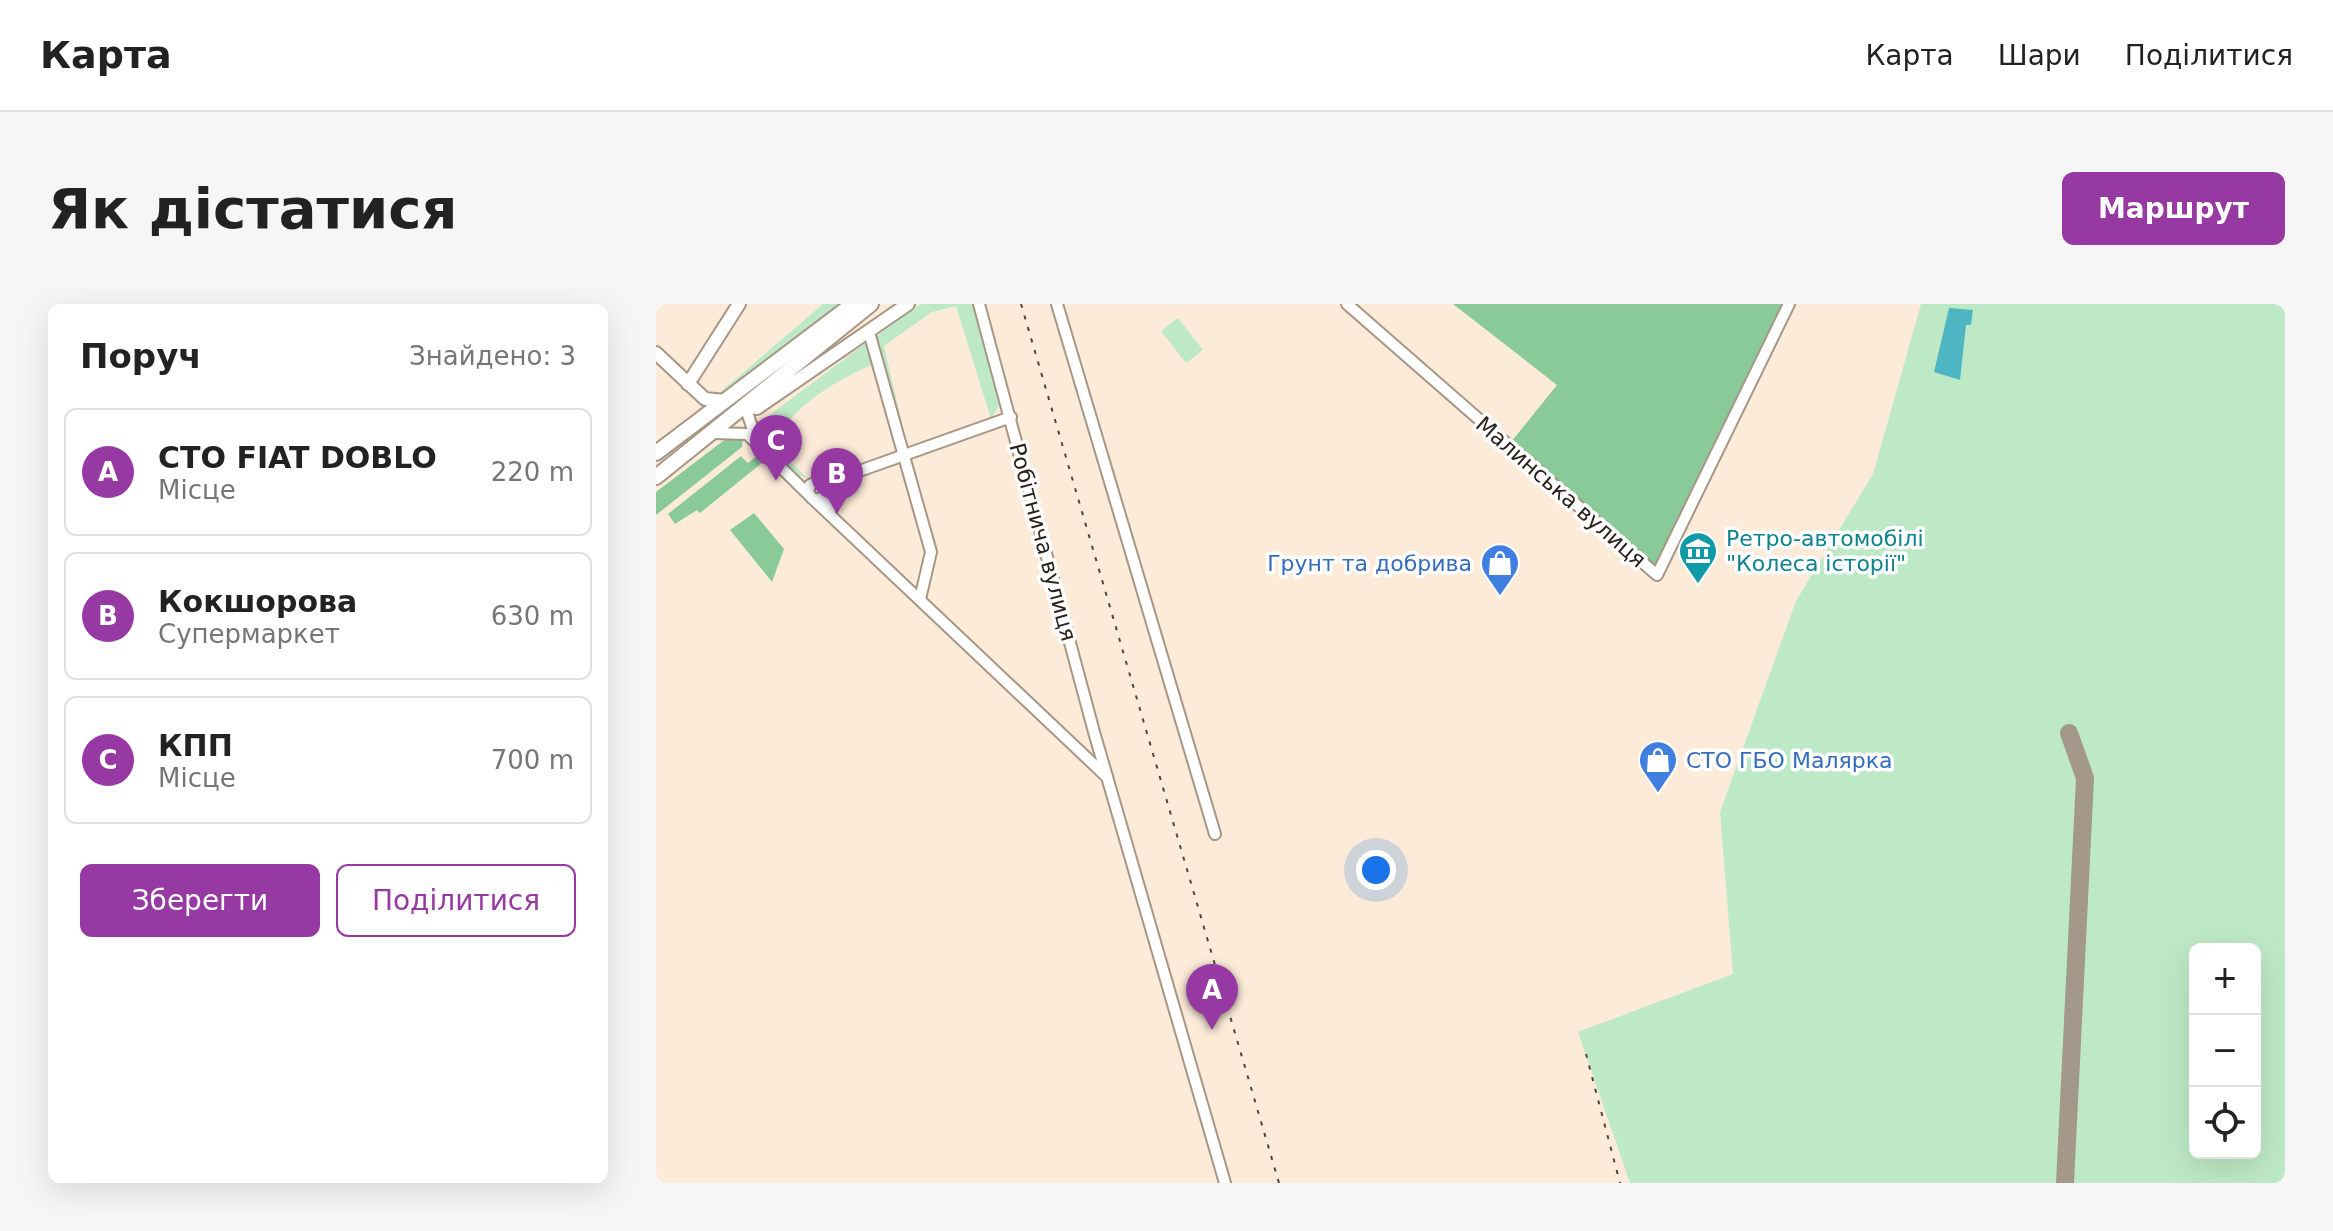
<!DOCTYPE html>
<html lang="uk">
<head>
<meta charset="utf-8">
<style>
  :root { --surface:#fff; --page:#f6f6f6; --text:#222; --muted:#767676; --line:#e0e0e0; --accent:#9739a2 }
  body { margin:0; font-family:"DejaVu Sans",sans-serif; background:var(--page); color:var(--text) }
  .controls { position:absolute; right:24px; bottom:24px; display:grid; overflow:hidden; border-radius:12px; box-shadow:0 8px 32px #0002 }
  .controls button { width:72px; height:72px; display:grid; place-items:center; padding:0; border:0; border-bottom:2px solid var(--line); background:var(--surface); color:var(--text); font:40px sans-serif }
  .you { position:absolute; left:720px; top:566px; width:28px; height:28px; margin:-20px; border:6px solid #fff; border-radius:50%; background:#1a73e8; box-shadow:0 0 0 12px #1a73e833 }
  .badge { display:grid; place-items:center; width:52px; height:52px; border-radius:50%; background:var(--accent); color:#fff; font-size:26px; font-weight:700 }
  .pin { position:absolute; translate:-50% -66px; filter:drop-shadow(0 2px 4px #0008) }
  .pin::after { content:''; position:absolute; top:42px; width:28px; height:24px; background:inherit; clip-path:polygon(0 0,100% 0,50% 100%) }
  .list { margin:0; padding:0; list-style:none }
  h2 { display:flex; justify-content:space-between; align-items:center; height:104px; margin:0; padding:0 32px; font-size:34px }
  h2 small { font-size:26px; font-weight:400; color:var(--muted) }
  .list li { display:grid; grid-template-columns:52px 1fr auto; gap:24px; align-items:center; box-sizing:border-box; height:128px; margin:0 16px 16px; padding:0 16px; border:2px solid var(--line); border-radius:12px }
  .list b { display:block; font-size:30px; white-space:nowrap }
  .list p { margin:0; font-size:26px; white-space:nowrap; color:var(--muted) }
  .list em { font-size:26px; font-style:normal; color:var(--muted) }
  .actions { display:flex; gap:16px; padding:24px 32px }
  .actions a { flex:1; padding:18px 0; border:2px solid var(--accent); border-radius:12px; text-align:center; font-size:28px; color:var(--accent) }
  .actions .main { background:var(--accent); color:#fff }
  .icon { flex:none; width:44px; height:44px; fill:none; stroke:currentColor; stroke-width:2; stroke-linecap:round; stroke-linejoin:round }
  .map { position:relative; flex:none; width:1629px; height:879px; overflow:hidden; border-radius:12px }
  header { display:flex; align-items:center; gap:48px; box-sizing:border-box; height:112px; padding:0 40px; background:var(--surface); border-bottom:2px solid var(--line) }
  header strong { font-size:38px }
  nav { display:flex; gap:44px; margin-inline-start:auto; font-size:28px }
  .intro { display:flex; align-items:center; justify-content:space-between; box-sizing:border-box; height:192px; padding:0 48px }
  h1 { margin:0; font-size:56px }
  .button { padding:20px 36px; border-radius:12px; background:var(--accent); color:#fff; font-size:28px; font-weight:700 }
  main { display:flex; gap:48px; padding:0 48px }
  aside { flex:1; background:var(--surface); border-radius:12px; box-shadow:0 8px 32px #0002 }
  .map>svg:first-child { display:block }
  .green { fill:#bee9c6; fill-rule:evenodd }
  .forest { fill:#8aca99 }
  .water { fill:#4eb5c3 }
  .lines { fill:none; stroke-linecap:round; stroke-linejoin:round }
  .taxiway { stroke:#a4988a; stroke-width:18 }
  .minor-casing { stroke:#a69685; stroke-width:14 }
  .major-casing { stroke:#a69685; stroke-width:16 }
  .highway-casing { stroke:#a69685; stroke-width:18 }
  .minor { stroke:#fff; stroke-width:10 }
  .major { stroke:#fff; stroke-width:12 }
  .highway { stroke:#fff; stroke-width:14 }
  .rail { stroke:#4d453c; stroke-width:2; stroke-dasharray:4 8; stroke-linecap:butt }
  .labels { text-anchor:middle; dominant-baseline:central; stroke-width:7; stroke-linejoin:round; paint-order:stroke }
  .street-label { font-size:22px; fill:#28221b; stroke:#fff }
  .culture-label { font-size:22px; fill:#0d838f; stroke:#fff; text-anchor:start }
  .shop-label { font-size:22px; fill:#366cbe; stroke:#fff; text-anchor:end }
</style>
</head>
<body>
<header>
<strong>Карта</strong>
<nav><a>Карта</a><a>Шари</a><a>Поділитися</a></nav>
</header>
<div class="intro"><h1>Як дістатися</h1><a class="button">Маршрут</a></div>
<main>
<aside>
<h2>Поруч<small>Знайдено: 3</small></h2>
<ul class="list">
<li><span class="badge">A</span><div><b>СТО FIAT DOBLO</b><p>Місце</p></div><em>220 m</em></li>
<li><span class="badge">B</span><div><b>Кокшорова</b><p>Супермаркет</p></div><em>630 m</em></li>
<li><span class="badge">C</span><div><b>КПП</b><p>Місце</p></div><em>700 m</em></li>
</ul>
<div class="actions"><a class="main">Зберегти</a><a>Поділитися</a></div>
</aside>
<div class="map">
<svg width="1629" height="879" viewBox="0 0 1629 879">
  <rect width="100%" height="100%" fill="#fcebd8"/>
  <g class="green">
    <path d="M167,0H189L68,90L61,91Z"/>
    <path d="M265,0H317L345,98L335,115L300,2L276,8L228,42L251,142L218,34Z"/>
    <path d="M1265,0H1629V879H974L922,728L1077,670L1064,508L1140,297L1217,170ZM1539,645H1599V849H1539Z"/>
    <path d="M522,14L547,46L530,59L505,27Z"/>
    <path d="M211,38L218,60C182,75 132,104 118,141L151,174C131,168 99,142 103,119Z"/>
  </g>
  <g class="forest">
    <path d="M797,0H1128L1002,264L994,262L855,138L901,81Z"/>
    <path d="M87,133L86,143L0,211V188L71,134Z"/>
    <path d="M106,148L112,154L44,209L41,206L19,220L12,210L85,152L92,159Z"/>
    <path d="M98,209L128,245L116,278L74,226Z"/>
  </g>
  <path class="water" d="M1293,4L1317,6L1315,21H1310L1304,76L1278,68Z"/>
  <g class="lines">
    <path class="taxiway" d="M1409,879L1429,474L1413,429"/>
    <g class="minor-casing">
      <g id="minor">
        <path d="M323,0L438,428L569,879"/>
        <path d="M401,0L559,530"/>
        <path d="M691,0L1001,271L1133,0"/>
        <path d="M213,28L275,248L264,295"/>
        <path d="M89,102L100,135"/>
        <path d="M57,129L91,130L154,192"/>
        <path d="M164,177L178,176L355,113"/>
        <path d="M170,190L162,196L156,194L152,188L154,181L162,177L168,180L174,208"/>
        <path d="M156,194L451,473"/>
      </g>
    </g>
    <g class="major-casing">
      <g id="major">
        <path d="M0,49L49,95L69,97"/>
        <path d="M32,80L83,0"/>
        <path d="M89,102L101,104L252,0"/>
      </g>
    </g>
    <g class="highway-casing">
      <g id="highway">
        <path d="M0,149L197,0"/>
        <path d="M0,173L215,0"/>
      </g>
    </g>
    <use href="#minor" class="minor"/>
    <use href="#major" class="major"/>
    <use href="#highway" class="highway"/>
    <g class="rail">
      <path d="M365,0L623,879"/>
      <path d="M930,750L964,879"/>
    </g>
  </g>
  <defs>
    <g id="museum-pin" transform="scale(2)"><path d="M0 17L-7.5 6A9.5 9.5 0 1 1 7.5 6Z" fill="#0f9aa8" stroke="#fff"/><path d="M0-6L6-3V-2H-6V-3ZM-5-1h2V3h-2ZM-1-1h2V3h-2ZM3-1h2V3H3ZM-6 4H6V6H-6Z" fill="#fff"/></g>
    <g id="shop-pin" transform="scale(2)"><path d="M0 17L-7.5 6A9.5 9.5 0 1 1 7.5 6Z" fill="#3f7fe0" stroke="#fff"/><path d="M-5-2.5h2.3a2.7 3.5 0 0 1 5.4 0H5L5.5 6h-11ZM-1.5-2.5h3a1.5 2.3 0 0 0-3 0Z" fill="#fff"/></g>
  </defs>
  <g fill-rule="evenodd">
    <use href="#museum-pin" x="1042" y="247"/>
    <use href="#shop-pin" x="844" y="259"/>
    <use href="#shop-pin" x="1002" y="456"/>
  </g>
  <g class="labels">
    <g class="street-label">
      <text transform="translate(905 188) rotate(41)">Малинська вулиця</text>
      <text transform="translate(387 238) rotate(75)">Робітнича вулиця</text>
    </g>
    <g class="culture-label">
      <text x="1070" y="234">Ретро-автомобілі<tspan x="1070" dy="25">"Колеса історії"</tspan></text>
    </g>
    <g class="shop-label">
      <text x="816" y="259">Грунт та добрива</text>
      <text x="1030" y="456" text-anchor="start">СТО ГБО Малярка</text>
    </g>
  </g>
</svg>
<div class="controls">
<button>+</button>
<button>−</button>
<button><svg class="icon" aria-label="locate" viewBox="0 0 24 24"><circle cx="12" cy="12" r="6"/><path d="M12 2v4M12 18v4M2 12h4M18 12h4"/></svg></button>
</div>
<div class="you"></div>
<div class="pin badge" style="left:556px;top:726px">A</div>
<div class="pin badge" style="left:181px;top:210px">B</div>
<div class="pin badge" style="left:120px;top:177px">C</div>
</div>
</main>
</body>
</html>
